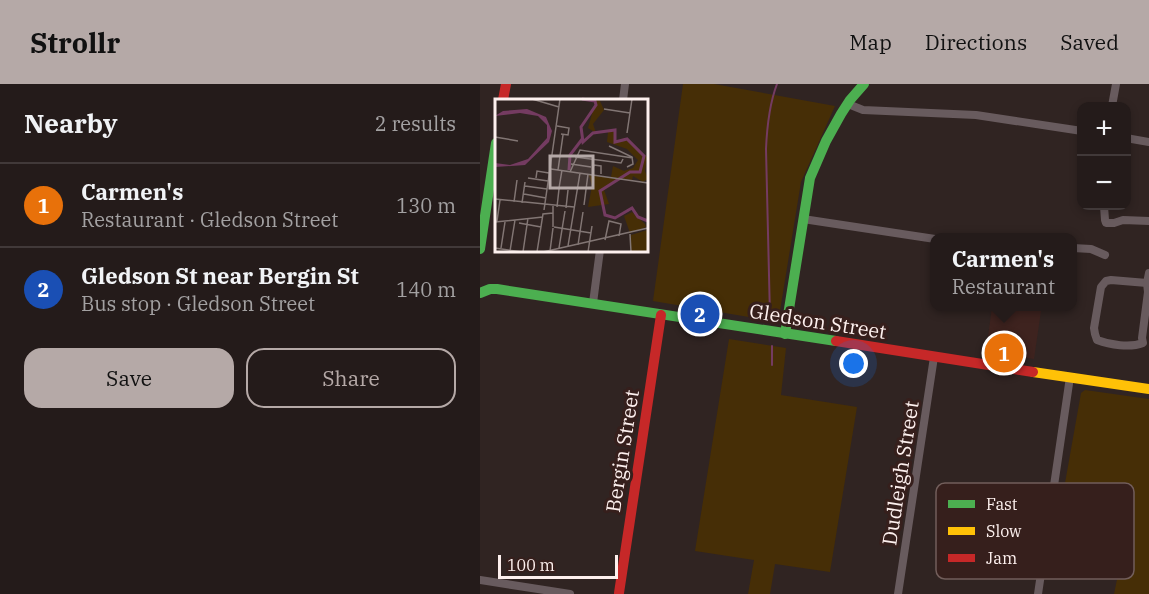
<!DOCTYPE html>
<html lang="en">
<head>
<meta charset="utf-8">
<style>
  :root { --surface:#241b1a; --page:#2c2423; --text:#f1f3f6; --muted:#a3a1a2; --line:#413939; --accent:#b5a9a7 }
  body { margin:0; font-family:"IBM Plex Serif",serif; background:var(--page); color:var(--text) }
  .controls { position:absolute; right:18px; top:18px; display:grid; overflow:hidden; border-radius:12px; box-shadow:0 3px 9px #0003 }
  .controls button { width:54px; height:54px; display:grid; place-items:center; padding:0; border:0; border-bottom:2px solid var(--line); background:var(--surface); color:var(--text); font:30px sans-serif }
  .scale { position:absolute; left:18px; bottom:15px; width:120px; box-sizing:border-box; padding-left:6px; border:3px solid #fdf0ee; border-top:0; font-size:16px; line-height:21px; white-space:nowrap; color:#fdf0ee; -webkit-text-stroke:4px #361f1c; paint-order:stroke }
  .you { position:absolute; left:374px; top:280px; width:21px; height:21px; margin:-15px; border:4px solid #fff; border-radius:50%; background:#1a73e8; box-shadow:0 0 0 9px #1a73e833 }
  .badge { display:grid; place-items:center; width:39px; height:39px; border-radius:50%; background:var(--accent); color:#fff; font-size:20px; font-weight:700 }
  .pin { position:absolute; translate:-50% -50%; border:3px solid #fff; box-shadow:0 2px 6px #0006 }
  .popup { position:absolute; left:450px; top:149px; width:147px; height:78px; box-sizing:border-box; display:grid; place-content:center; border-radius:12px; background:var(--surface); filter:drop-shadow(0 2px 4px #0005); font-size:20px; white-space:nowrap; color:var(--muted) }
  .popup b { font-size:22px; color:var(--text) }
  .popup::after { content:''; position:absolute; left:50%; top:100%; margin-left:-12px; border:12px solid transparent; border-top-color:var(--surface) }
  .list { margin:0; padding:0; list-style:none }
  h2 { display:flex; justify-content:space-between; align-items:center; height:78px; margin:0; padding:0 24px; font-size:26px }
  h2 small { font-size:20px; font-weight:400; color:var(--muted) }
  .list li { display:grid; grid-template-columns:39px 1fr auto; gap:18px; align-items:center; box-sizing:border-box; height:84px; padding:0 24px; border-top:2px solid var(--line) }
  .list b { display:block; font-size:22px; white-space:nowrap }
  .list p { margin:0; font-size:20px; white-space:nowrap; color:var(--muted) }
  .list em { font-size:20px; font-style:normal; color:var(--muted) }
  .actions { display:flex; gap:12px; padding:18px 24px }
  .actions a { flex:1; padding:14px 0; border:2px solid var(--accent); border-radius:18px; text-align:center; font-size:21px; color:var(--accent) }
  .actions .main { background:var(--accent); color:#111 }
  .map { position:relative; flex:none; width:669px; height:510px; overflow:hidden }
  header { display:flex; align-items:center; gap:36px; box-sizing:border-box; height:84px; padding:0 30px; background:var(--accent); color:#111 }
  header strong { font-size:28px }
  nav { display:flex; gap:33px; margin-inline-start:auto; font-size:21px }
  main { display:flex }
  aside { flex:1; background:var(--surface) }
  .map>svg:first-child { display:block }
  .built { fill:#3e231f }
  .green { fill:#462e06 }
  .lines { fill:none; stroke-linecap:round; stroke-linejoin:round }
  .stream { stroke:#743b61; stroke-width:2 }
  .street { stroke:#685b5e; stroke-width:8 }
  .fast { stroke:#4caf50; stroke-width:10 }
  .slow { stroke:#ffc107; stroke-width:10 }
  .jam { stroke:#c62828; stroke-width:10 }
  .labels { text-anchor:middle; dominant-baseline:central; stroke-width:6; stroke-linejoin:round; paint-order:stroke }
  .street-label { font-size:20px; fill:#fdf0ee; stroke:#361f1c }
  .inset-river { fill:none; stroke:#743b61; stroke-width:3 }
  .inset-road { fill:none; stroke:#827674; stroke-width:1.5 }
  .view { fill:#b5a9a7; fill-opacity:0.15; stroke:#b5a9a7; stroke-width:3 }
  .inset-edge { fill:none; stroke:#fdf0ee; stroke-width:3 }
  .key { fill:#361f1c; stroke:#725e5b; stroke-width:1.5 }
  .key-label { font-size:16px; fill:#fdf0ee }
</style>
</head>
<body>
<header>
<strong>Strollr</strong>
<nav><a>Map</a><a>Directions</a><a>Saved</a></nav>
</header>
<main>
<aside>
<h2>Nearby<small>2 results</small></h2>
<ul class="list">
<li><span class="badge" style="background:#e8710a">1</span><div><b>Carmen's</b><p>Restaurant · Gledson Street</p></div><em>130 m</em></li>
<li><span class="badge" style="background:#1a4fb4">2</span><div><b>Gledson St near Bergin St</b><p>Bus stop · Gledson Street</p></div><em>140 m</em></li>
</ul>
<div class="actions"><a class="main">Save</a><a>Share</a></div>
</aside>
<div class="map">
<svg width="669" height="510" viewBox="0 0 669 510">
  <rect width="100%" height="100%" fill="#302422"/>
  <path class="built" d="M512,223H533L561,227L554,275L506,268Z"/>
  <g class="green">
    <path d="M203,0H234L355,22L321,98L299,233L293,237L173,217Z"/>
    <path d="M249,255L306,264L301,311L377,323L350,488L295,480L290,510H268L274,476L215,467Z"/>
    <path d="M605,306L669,315V510H634L642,471L625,466L641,426L628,405L585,399L601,309Z"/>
  </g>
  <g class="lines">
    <g class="stream">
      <path d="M290,233L286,65C287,42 289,21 297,0"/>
      <path d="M292,262V281"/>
    </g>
    <g class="street">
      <path d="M143,16L145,0"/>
      <path d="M368,20L383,26L496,31L602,47"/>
      <path d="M632,22L636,0"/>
      <path d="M646,54L669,58"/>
      <path d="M624,122L625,136L626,139H634L643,136L669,137"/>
      <path d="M323,135L455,155"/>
      <path d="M593,164L611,165L625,171"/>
      <path d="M631,196L667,199L668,208L662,254L663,259C650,264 630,261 617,256L615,250L614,244L621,203L626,197Z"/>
      <path d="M667,199L669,189"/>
      <path d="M113,219L120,166"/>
      <path d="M0,496L90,510"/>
      <path d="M418,510L454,273"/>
      <path d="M558,510L590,293"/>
    </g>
    <g class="fast">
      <path d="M0,165L16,59"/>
      <path d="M0,209L10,205H17L356,257"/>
      <path d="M305,250L330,94L346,57L361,30L370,16L384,0"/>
    </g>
    <path class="slow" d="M553,288L669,305"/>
    <g class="jam">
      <path d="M23,16L26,0"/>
      <path d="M356,257L553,288"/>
      <path d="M139,509L181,231"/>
    </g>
  </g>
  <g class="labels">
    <g class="street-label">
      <text transform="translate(338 237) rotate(9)">Gledson Street</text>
      <text transform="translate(142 367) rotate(-81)">Bergin Street</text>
      <text transform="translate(420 389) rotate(-81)">Dudleigh Street</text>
    </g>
  </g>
  <g transform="translate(15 15)">
    <rect width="153" height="153" fill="#302422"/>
    <path d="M101,1L105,2L109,11L98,25L101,34L93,29ZM120,31V44L129,39L152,58L150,72L153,80L148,83L138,77L137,81L116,78L118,67L129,72L138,69L143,61L132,50L112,43L113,33ZM94,76L123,80L109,91L114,105L93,108L97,87ZM137,113L150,125L151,128L135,134L129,117ZM152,131L153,153H136V136Z" fill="#462e06"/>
    <path d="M32,10L51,18L57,32L54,43L30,66L0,68V64L15,66L33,60L52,39V26L43,17L25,14L0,17L8,12Z" fill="#743b61"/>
    <path class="inset-river" d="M87,0L100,2L101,6L86,28L88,43L98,34L120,31V43L132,40L149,57L145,73H135L105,92L110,116L120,119L137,109L143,118L153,122M74,71L75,56L88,39"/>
    <path class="inset-road" d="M37,0L64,8M109,10L135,14M62,27L74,29L73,36L66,35M132,34L137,0M0,38L23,42M114,47L137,58L138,65L132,68M80,58L126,64L128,60M76,65L96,68M98,69L99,66L106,67V75M56,70L153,84M63,71L68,36M75,73L85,51L138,59M33,79L53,82M41,79L42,72L54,74M30,87L52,90M64,89L67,71M29,95L51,99M0,100L79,108M19,103L22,81M27,104L30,83M89,106L93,75M58,107V128M62,108L64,90M71,109L73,91M49,111L65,0M2,122L5,101M0,123L48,118M24,124L46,128M59,128L96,134M135,135L136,153M110,141L114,122L126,125L124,137M83,146L88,113M73,147L85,74M0,149L27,153M6,149L10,123M64,149L70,112M15,152L20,121M55,152L58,129M28,153L33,119M42,153L48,115L58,114M48,153L153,129M93,153L97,127"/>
    <path class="view" d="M55,57H98V89H55Z"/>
    <rect width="153" height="153" class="inset-edge"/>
  </g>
  <rect x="456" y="399" width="198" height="96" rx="9" class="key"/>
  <rect x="468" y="416" width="27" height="8" fill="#4caf50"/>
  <rect x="468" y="443" width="27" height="8" fill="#ffc107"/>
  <rect x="468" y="470" width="27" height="8" fill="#c62828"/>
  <g class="key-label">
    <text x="506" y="426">Fast</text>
    <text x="506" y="453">Slow</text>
    <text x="506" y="480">Jam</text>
  </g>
</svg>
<div class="controls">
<button>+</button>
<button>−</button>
</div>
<div class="scale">100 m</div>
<div class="you"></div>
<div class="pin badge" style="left:524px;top:269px;background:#e8710a">1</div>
<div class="popup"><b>Carmen's</b>Restaurant</div>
<div class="pin badge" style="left:220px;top:230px;background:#1a4fb4">2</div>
</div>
</main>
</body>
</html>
